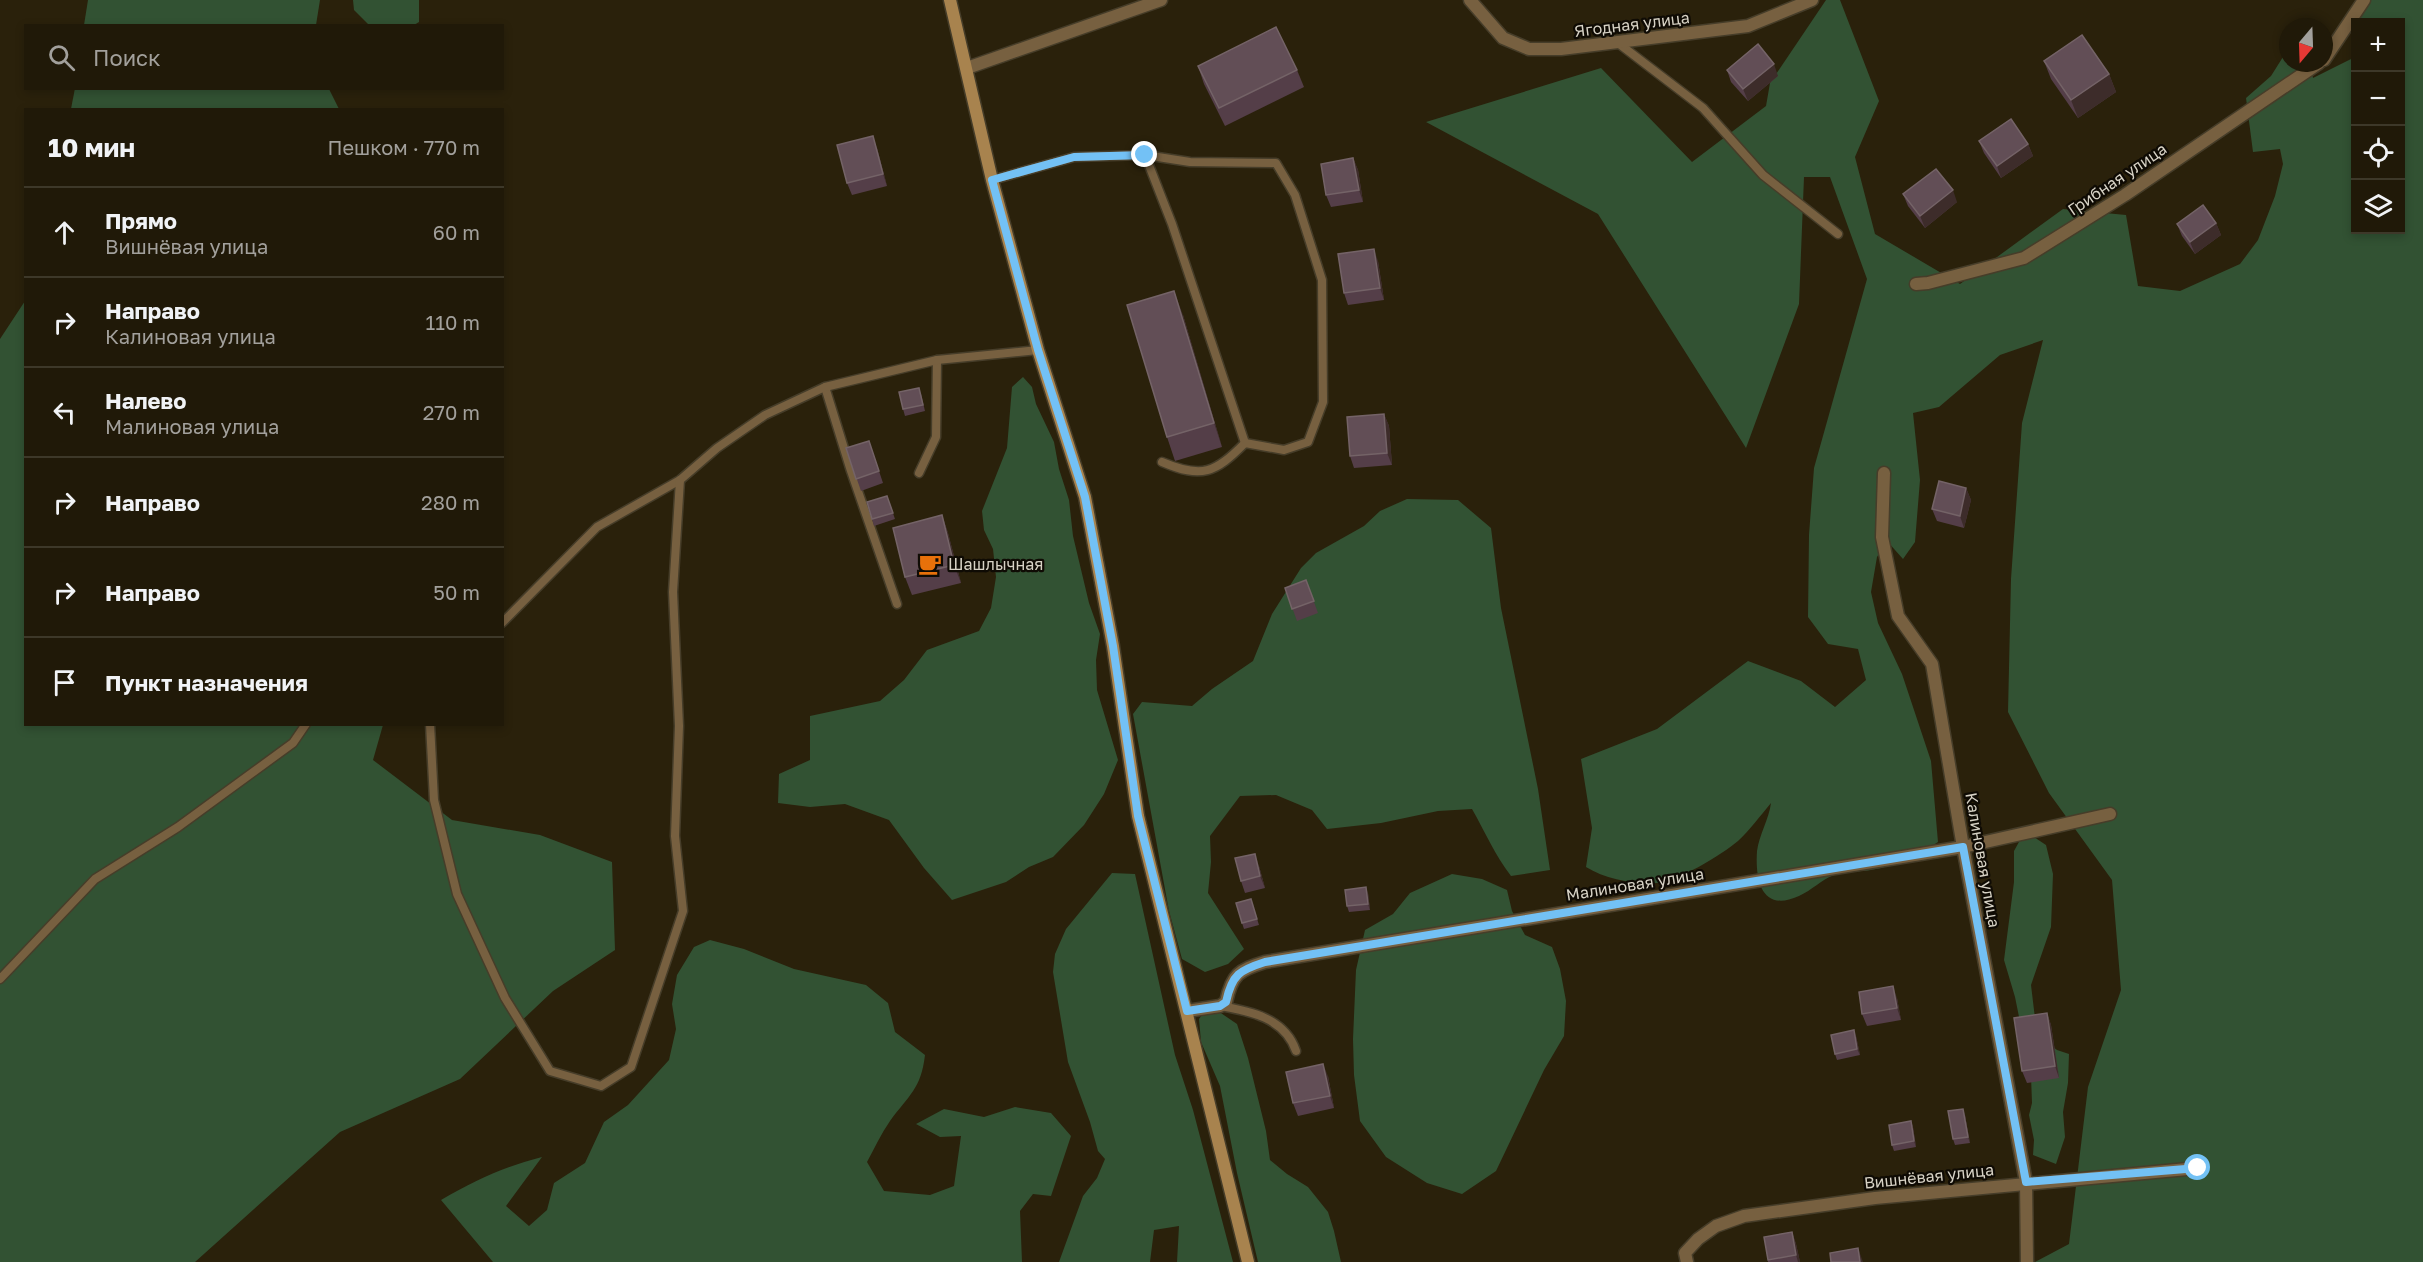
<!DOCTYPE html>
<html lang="ru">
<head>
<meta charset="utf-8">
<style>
  :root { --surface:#201908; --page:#282212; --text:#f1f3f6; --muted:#a2a09c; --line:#3d3829 }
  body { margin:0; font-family:"Golos Text",sans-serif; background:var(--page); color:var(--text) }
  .controls { position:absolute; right:18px; top:18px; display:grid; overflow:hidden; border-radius:0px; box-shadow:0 3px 9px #0003 }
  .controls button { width:54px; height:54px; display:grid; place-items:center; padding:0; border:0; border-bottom:2px solid var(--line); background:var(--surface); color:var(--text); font:30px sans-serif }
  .compass { position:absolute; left:2279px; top:18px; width:54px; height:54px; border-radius:50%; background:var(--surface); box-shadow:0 3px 9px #0003; rotate:199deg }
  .stop { position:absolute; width:18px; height:18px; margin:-14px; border:4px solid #73c1f5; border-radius:50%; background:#fff }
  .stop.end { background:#73c1f5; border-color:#fff; box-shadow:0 2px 6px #0008 }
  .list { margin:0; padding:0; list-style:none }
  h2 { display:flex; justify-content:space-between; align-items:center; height:78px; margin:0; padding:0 24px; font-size:26px }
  h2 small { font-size:20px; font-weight:400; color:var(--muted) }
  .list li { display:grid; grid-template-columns:39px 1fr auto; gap:18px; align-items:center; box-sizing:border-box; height:90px; padding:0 24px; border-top:2px solid var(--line) }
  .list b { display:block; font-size:22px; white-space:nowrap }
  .list p { margin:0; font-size:20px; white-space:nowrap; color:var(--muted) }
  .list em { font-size:20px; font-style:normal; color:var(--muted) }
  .icon { flex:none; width:33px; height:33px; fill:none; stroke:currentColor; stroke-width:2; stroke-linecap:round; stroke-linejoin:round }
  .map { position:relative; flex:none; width:2423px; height:1262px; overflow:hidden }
  .search { position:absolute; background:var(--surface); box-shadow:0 3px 9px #0003; left:24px; top:24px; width:480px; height:66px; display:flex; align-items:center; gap:15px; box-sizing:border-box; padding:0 21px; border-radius:0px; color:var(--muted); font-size:22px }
  .panel { position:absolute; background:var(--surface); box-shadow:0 3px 9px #0003; left:24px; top:108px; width:480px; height:618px; border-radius:0px }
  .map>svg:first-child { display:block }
  .forest { fill:#325233 }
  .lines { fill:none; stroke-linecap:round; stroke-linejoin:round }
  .service-casing { stroke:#463d29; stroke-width:11 }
  .minor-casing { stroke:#463d29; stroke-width:15 }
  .secondary-casing { stroke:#463d29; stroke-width:15 }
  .service { stroke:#776040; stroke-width:8 }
  .minor { stroke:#776040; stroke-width:12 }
  .secondary { stroke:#a8834e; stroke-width:12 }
  .wall { fill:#543e48 }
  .shaded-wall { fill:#3d2c2a }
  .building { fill:#624e56; stroke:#746367; stroke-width:1.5 }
  .route { stroke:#73c1f5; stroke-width:8 }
  .labels { text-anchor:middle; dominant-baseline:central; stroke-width:4.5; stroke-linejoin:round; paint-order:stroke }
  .street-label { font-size:16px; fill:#d7d2c5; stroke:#0f0b04 }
  .poi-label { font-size:16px; fill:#d7d2c5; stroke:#0f0b04; text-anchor:start }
</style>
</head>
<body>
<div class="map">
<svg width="2423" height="1262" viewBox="0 0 2423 1262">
  <rect width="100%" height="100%" fill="#2a210b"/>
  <g class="forest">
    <path d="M88,0H320L316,25H84Z"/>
    <path d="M353,0H419V22L414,25H369L354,10Z"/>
    <path d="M1826,0H1840L1879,101L1855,157L1875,234L1960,284L2063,209L2126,215L2138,286L2180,291L2240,264L2258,240L2275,196L2283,164L2280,149L2253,152L2246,98L2271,76L2288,49V63H2310L2313,78L2355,57L2356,230H2400V22H2360L2362,7L2370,0H2423V1262H2035L2069,1244L2088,1087L2121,990L2112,880L2049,793L2008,712L2011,579L2022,423L2043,340L2000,355L1939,407L1913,413L1920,480L1915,542L1903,559L1887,541L1877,557L1871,592L1878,623L1902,674L1931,761L1938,842C1918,856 1895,866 1871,870C1859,872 1845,871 1834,875C1821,880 1812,890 1799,896C1762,913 1755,881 1757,851C1759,835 1769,819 1771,803C1760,816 1750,830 1738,841C1723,854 1675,883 1657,883C1633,884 1605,879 1586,867L1592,828L1581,759L1657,729L1748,661L1801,681L1835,707L1866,680L1858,649L1828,644L1808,617L1809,535L1814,468L1867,279L1830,177H1804L1799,304L1746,448L1598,214L1426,122L1601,68L1692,162L1766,106L1770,83Z"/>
    <path d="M75,88L329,89L339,109H71Z"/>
    <path d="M25,301L26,724L383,725L373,760L452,820L540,835L612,862L615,950L553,991L460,1079L340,1132L195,1262H0V339Z"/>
    <path d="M1023,377L1032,387L1036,404L1054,442L1059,469L1069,500L1073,536L1089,603L1100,634L1096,660L1097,690L1118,760L1104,794L1084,825L1053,857L1029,867L1006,882L952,900L924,868L889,820L845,804L810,807L778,803L779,774L810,760V716L880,701L904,680L927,650L979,631L991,608L996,577L993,549L984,530L982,511L1007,448L1012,387Z"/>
    <path d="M1407,499L1458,500L1491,528L1501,608L1538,789L1550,870L1511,876C1495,855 1485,832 1472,809L1438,811L1381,823L1327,829L1312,810L1276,795L1240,796L1210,836L1211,862L1208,893L1244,949L1228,964L1205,972L1182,959L1169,911L1133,714L1142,702L1192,706L1212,689L1253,661L1272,614L1301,568L1316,553L1364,526L1380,511Z"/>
    <path d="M2025,831L2046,845L2053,874L2051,927L2031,985L2037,1035L2057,1050L2069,1054L2068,1083L2063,1112L2065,1137L2056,1164L2033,1155L2034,1140L2029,1115L2032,1103L2031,1076L2015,997L2004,960L2014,882V851Z"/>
    <path d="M1112,873L1135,874L1175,1055L1193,1110L1233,1262H1177L1179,1226L1154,1230L1150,1262H1059L1083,1196L1097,1178L1105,1159L1098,1151L1090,1122L1068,1062L1053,972L1055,954L1066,929Z"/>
    <path d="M1452,874L1482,879L1507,890L1512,911L1525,935L1552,947L1560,969L1566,1001L1564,1036L1544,1070L1496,1171L1462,1194L1427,1183L1386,1157L1360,1121L1354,1075L1353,1039L1356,970L1365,930L1393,914L1410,893Z"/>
    <path d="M710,940L744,949L794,969L866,985L888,1003L895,1032L925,1055C921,1089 909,1095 890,1121C881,1134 874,1149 867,1162L884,1191L930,1195L954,1186L961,1136L940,1137L916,1124L944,1109L984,1117L1015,1107L1051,1113L1071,1136L1051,1196L1033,1194L1020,1211L1022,1262H493L441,1200C476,1180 503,1167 542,1157L506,1206L529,1226L547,1210L554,1183L585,1163L604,1122L628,1105L669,1060L676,1029L672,1004L677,975L694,947Z"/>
    <path d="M1209,1005L1237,1024L1248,1058L1266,1131L1270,1160L1287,1174L1308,1187L1328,1212L1334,1231L1341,1262H1258L1237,1173L1220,1086L1201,1042L1199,1019Z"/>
  </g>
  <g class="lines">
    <g class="service-casing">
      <g id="service">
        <path d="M1618,43L1703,108L1763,175L1838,234"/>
        <path d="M1145,155L1172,224L1245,443"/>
        <path d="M992,180L1074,157L1145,155L1190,162L1276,163L1295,195L1322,280L1323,402L1308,442L1284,450L1245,443C1215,473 1202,479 1162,462"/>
        <path d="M825,387L851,471L897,604"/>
        <path d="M919,473L936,437L937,360"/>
        <path d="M502,623L597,527L680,480L717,448L765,415L825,387L937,360L1038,350"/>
        <path d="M430,724L434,800L457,894L505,998L550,1071L601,1086L631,1067L683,911L675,836L679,726L673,592L680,480"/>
        <path d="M0,979L95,879L178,827L293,743L306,724"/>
        <path d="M1220,1006C1250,1011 1285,1018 1296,1051"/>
      </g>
    </g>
    <g class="minor-casing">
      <g id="minor">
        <path d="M1470,0L1503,38L1529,49H1561L1748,26L1812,0"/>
        <path d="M2324,60L2364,0"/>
        <path d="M967,68L1161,0"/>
        <path d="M1916,284L1928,283L2024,258L2125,195L2319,63"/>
        <path d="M1884,473L1882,537L1898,616L1932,664L1963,847L2026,1182L2027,1262"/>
        <path d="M1187,1011L1220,1006L1226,1002C1232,974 1239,970 1265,962L1963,847L2110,814"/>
        <path d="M1687,1262L1685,1253L1698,1239L1716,1226L1744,1216L1875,1198L2198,1168"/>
      </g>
    </g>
    <g class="secondary-casing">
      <path id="secondary" d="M950,0L992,180L1038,350L1085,497L1113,646L1138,816L1248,1262"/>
    </g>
    <use href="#service" class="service"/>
    <use href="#minor" class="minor"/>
    <use href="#secondary" class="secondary"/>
  </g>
  <g class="wall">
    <path d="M2044,61L2109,74L2116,92L2078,118L2051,79Z"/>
    <path d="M1198,66L1297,70L1304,87L1225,126L1204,84Z"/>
    <path d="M1727,70L1778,76L1748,101L1731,82Z"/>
    <path d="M1979,141L2028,144L2033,156L2001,178L1984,153Z"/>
    <path d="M877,148L887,186L852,195L847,183Z"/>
    <path d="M1353,158L1358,170L1363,202L1331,207L1326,195Z"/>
    <path d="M1903,194L1957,202L1925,228L1908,206Z"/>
    <path d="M2216,223L2221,235L2195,254L2182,236L2177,224Z"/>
    <path d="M1378,261L1384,300L1348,305L1344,293Z"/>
    <path d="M1183,315L1222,447L1175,461L1167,437Z"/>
    <path d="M921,394L925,411L905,416L903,409Z"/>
    <path d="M1384,414L1389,426L1392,465L1354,468L1350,456Z"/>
    <path d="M869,441L883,483L861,491L846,448Z"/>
    <path d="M1966,488L1971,500L1964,528L1937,521L1932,509Z"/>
    <path d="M887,496L895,519L874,526L872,519Z"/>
    <path d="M942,515L948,533L961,583L912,595L905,577Z"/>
    <path d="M1306,580L1318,613L1297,621L1285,588Z"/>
    <path d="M1259,866L1265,888L1245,893L1241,881Z"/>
    <path d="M1368,893L1370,910L1349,912L1347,906Z"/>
    <path d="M1251,899L1259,925L1244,929L1242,923Z"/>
    <path d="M1897,998L1901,1020L1867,1026L1862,1014Z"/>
    <path d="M2047,1013L2051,1025L2059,1078L2027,1083L2022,1071Z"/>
    <path d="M1856,1036L1860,1055L1837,1060L1835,1054Z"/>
    <path d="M1328,1076L1334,1108L1298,1116L1293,1103Z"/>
    <path d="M1965,1115L1970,1143L1955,1145L1953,1139Z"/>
    <path d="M1911,1121L1913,1127L1916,1147L1894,1151L1892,1145Z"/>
    <path d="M1792,1232L1796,1244L1800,1262H1768V1260Z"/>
  </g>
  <g class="shaded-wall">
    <path d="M1774,64L1778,76L1748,101L1743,89Z"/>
    <path d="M2109,74L2116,92L2078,118L2071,100Z"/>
    <path d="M873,136L877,148L887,186L883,174Z"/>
    <path d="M2028,144L2033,156L2001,178L1997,166Z"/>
    <path d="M1353,158L1358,170L1363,202L1359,190Z"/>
    <path d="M1953,190L1957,202L1925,228L1920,216Z"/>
    <path d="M2216,223L2221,235L2195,254L2190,242Z"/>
    <path d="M1374,249L1378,261L1384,300L1380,288Z"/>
    <path d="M1174,291L1183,315L1222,447L1214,423Z"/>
    <path d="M1384,414L1389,426L1392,465L1387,453Z"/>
    <path d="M1966,488L1971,500L1964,528L1960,516Z"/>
    <path d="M942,515L948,533L961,583L954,565Z"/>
    <path d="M1255,854L1259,866L1265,888L1260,876Z"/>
    <path d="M1366,887L1368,893L1370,910L1368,904Z"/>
    <path d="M1893,986L1897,998L1901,1020L1897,1008Z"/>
    <path d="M2047,1013L2051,1025L2059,1078L2055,1066Z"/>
    <path d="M1854,1030L1856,1036L1860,1055L1857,1049Z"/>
    <path d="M1323,1064L1328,1076L1334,1108L1330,1096Z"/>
    <path d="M1963,1109L1965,1115L1970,1143L1968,1137Z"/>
    <path d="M1911,1121L1913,1127L1916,1147L1914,1141Z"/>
    <path d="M1792,1232L1796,1244L1800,1262H1798L1796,1255Z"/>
    <path d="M1858,1248L1863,1262H1860Z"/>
  </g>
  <g class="building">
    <path d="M1276,27L1297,70L1219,108L1198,66Z"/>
    <path d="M2082,35L2109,74L2071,100L2044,61Z"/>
    <path d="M1758,44L1774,64L1743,89L1727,70Z"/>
    <path d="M2011,119L2028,144L1997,166L1979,141Z"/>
    <path d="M873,136L883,174L847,183L837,145Z"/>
    <path d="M1353,158L1359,190L1326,195L1321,164Z"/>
    <path d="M1936,169L1953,190L1920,216L1903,194Z"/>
    <path d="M2203,205L2216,223L2190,242L2177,224Z"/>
    <path d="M1374,249L1380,288L1344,293L1338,254Z"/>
    <path d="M1174,291L1214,423L1167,437L1127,305Z"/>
    <path d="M919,388L923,405L903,409L899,392Z"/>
    <path d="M1384,414L1387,453L1350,456L1347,417Z"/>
    <path d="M869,441L879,471L856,479L846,448Z"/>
    <path d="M1939,481L1966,488L1960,516L1932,509Z"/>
    <path d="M887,496L893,513L872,519L867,502Z"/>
    <path d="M942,515L954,565L905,577L893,528Z"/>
    <path d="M1306,580L1314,601L1292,609L1285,588Z"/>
    <path d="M1255,854L1260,876L1241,881L1235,858Z"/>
    <path d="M1366,887L1368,904L1347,906L1345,890Z"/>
    <path d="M1251,899L1257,919L1242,923L1236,903Z"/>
    <path d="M1893,986L1897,1008L1862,1014L1859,992Z"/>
    <path d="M2047,1013L2055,1066L2022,1071L2014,1018Z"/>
    <path d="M1854,1030L1857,1049L1835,1054L1831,1035Z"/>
    <path d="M1323,1064L1330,1096L1293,1103L1286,1072Z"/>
    <path d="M1963,1109L1968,1137L1953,1139L1948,1111Z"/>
    <path d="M1911,1121L1914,1141L1892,1145L1889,1125Z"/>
    <path d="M1792,1232L1796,1255L1768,1260L1764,1237Z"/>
    <path d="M1858,1248L1860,1262H1831L1830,1253Z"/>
  </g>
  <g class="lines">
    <path class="route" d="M1145,155L1074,157L992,180L1038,350L1085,497L1113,646L1138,816L1187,1011L1220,1006L1226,1002C1232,974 1240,970 1265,962L1963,847L2026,1182L2198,1168"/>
  </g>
  <defs>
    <g id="cafe-bare" transform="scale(1.8)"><path d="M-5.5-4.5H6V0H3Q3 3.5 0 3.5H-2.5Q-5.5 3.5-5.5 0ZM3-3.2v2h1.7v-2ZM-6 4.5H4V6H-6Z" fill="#e8710a" stroke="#0f0b04" stroke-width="2.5" paint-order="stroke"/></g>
  </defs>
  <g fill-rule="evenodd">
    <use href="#cafe-bare" x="930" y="564"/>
  </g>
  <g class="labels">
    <g class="street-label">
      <text transform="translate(1632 24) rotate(-7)">Ягодная улица</text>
      <text transform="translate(2117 179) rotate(-34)">Грибная улица</text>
      <text transform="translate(1983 860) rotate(80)">Калиновая улица</text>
      <text transform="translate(1635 884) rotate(-9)">Малиновая улица</text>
      <text transform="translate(1929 1176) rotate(-6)">Вишнёвая улица</text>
    </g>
    <g class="poi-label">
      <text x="948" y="564">Шашлычная</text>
    </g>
  </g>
</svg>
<div class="controls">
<button>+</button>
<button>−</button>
<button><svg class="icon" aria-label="locate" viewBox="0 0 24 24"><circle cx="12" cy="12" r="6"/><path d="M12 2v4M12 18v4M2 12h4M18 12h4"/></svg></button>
<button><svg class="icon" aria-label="layers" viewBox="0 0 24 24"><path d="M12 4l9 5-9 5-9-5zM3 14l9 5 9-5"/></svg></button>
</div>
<svg class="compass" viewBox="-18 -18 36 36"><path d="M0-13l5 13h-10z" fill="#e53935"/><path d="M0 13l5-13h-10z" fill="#a2a09c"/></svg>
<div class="stop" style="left:2198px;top:1168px"></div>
<div class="stop end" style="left:1145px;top:155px"></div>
<div class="search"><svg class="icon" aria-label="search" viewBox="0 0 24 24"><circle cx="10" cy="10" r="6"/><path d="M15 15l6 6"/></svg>Поиск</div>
<section class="panel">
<h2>10 мин<small>Пешком · 770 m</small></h2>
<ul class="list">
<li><svg class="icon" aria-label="ahead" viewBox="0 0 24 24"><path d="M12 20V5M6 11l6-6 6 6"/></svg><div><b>Прямо</b><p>Вишнёвая улица</p></div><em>60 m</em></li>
<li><svg class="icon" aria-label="right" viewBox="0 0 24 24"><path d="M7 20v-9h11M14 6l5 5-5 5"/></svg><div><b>Направо</b><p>Калиновая улица</p></div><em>110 m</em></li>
<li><svg class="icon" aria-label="left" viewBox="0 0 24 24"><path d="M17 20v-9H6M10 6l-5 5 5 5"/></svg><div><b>Налево</b><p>Малиновая улица</p></div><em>270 m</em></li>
<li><svg class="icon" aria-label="right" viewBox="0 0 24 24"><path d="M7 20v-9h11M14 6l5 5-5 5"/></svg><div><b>Направо</b></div><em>280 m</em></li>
<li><svg class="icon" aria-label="right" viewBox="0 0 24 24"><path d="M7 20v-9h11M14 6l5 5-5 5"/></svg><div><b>Направо</b></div><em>50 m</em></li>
<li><svg class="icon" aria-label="arrive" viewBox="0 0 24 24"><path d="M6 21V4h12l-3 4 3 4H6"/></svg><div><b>Пункт назначения</b></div></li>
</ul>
</section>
</div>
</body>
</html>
